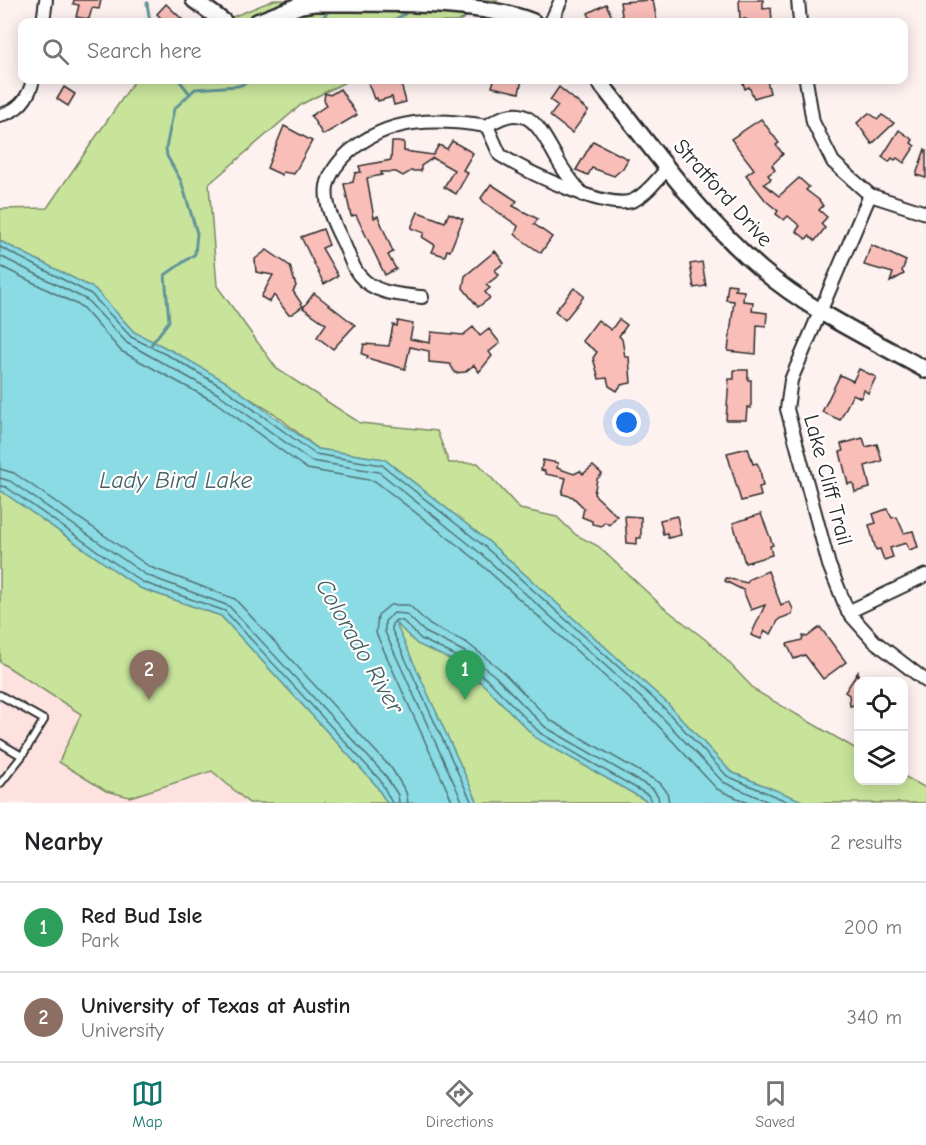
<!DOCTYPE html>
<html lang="en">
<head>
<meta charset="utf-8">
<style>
  :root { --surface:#fff; --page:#f6f6f6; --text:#202124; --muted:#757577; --line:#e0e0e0; --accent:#0f766e }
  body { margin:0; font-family:"Comic Neue",sans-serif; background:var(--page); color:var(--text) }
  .controls { position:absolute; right:18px; bottom:18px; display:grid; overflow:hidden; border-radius:12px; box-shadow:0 3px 15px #0003 }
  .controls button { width:54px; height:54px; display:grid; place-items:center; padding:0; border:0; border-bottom:2px solid var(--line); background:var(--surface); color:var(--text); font:30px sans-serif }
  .you { position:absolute; left:627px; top:423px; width:21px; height:21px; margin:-15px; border:4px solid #fff; border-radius:50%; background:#1a73e8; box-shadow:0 0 0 9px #1a73e833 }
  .badge { display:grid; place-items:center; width:39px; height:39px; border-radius:50%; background:var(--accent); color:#fff; font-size:20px; font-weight:700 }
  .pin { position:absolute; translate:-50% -50px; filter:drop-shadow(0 2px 3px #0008) }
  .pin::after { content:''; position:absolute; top:32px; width:21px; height:18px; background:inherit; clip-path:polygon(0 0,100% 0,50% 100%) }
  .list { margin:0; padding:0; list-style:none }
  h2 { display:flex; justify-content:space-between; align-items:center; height:78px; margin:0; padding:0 24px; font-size:26px }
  h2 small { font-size:20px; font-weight:400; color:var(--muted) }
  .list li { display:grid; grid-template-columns:39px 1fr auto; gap:18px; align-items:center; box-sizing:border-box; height:90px; padding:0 24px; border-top:2px solid var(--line) }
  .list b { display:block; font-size:22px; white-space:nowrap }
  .list p { margin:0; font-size:20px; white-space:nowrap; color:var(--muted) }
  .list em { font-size:20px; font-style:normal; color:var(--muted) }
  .icon { flex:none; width:33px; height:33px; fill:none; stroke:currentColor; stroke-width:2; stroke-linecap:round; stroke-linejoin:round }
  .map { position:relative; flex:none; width:926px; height:803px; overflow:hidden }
  .search { position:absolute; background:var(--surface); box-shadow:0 3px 15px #0003; left:18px; right:18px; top:18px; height:66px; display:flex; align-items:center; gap:15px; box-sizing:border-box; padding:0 21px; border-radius:12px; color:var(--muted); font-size:22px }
  .sheet { height:258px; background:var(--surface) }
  nav { display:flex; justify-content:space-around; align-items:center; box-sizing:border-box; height:84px; border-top:2px solid var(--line); background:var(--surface); font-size:16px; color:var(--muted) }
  nav a { display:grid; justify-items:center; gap:3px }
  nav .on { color:var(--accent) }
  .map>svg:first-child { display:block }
  .built { fill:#fde2e0 }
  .green { fill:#c8e49b; stroke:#7a8863; stroke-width:1.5 }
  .water { fill:#8adbe3; stroke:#649599; stroke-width:1.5 }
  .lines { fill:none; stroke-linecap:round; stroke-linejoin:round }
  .shore { stroke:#517175; stroke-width:1.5 }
  .stream { stroke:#649599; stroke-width:3 }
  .building { fill:#fabeb9; stroke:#2b2b2b; stroke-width:1.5 }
  .service-casing { stroke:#2b2b2b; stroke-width:10 }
  .minor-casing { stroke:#2b2b2b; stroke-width:16 }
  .tertiary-casing { stroke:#2b2b2b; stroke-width:20 }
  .service { stroke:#fff; stroke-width:6 }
  .minor { stroke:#fff; stroke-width:12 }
  .tertiary { stroke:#fff; stroke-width:15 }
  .labels { text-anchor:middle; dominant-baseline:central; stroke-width:4.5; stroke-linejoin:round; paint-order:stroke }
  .street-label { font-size:22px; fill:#2b2b2b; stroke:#fff }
  .water-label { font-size:24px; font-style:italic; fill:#486062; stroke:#fff }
</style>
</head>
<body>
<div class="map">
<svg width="926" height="803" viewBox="0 0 926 803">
  <rect width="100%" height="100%" fill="#fef2f1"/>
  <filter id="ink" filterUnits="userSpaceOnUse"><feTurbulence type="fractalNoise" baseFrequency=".0167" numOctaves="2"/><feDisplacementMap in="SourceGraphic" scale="12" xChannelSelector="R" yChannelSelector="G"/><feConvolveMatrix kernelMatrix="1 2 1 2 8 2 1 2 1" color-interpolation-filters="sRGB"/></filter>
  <g filter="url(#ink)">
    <path class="built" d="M0,490L387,803H0Z"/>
    <g class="green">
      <path d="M274,0H498L457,22H220Z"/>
      <path d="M135,80H349L302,104L209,184L217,286L277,369L360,423L437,431L449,463H478L520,509L557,517L576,535L598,546L662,606L710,643L756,691L858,750V780H904V776L926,788V803H807L731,772L667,703L488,541L384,459L318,449L275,414L176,353L134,332L95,289L0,241V209L47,208Z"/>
      <path d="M0,490L140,588L221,616L375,784L387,803H249L212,771L130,797L106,791L59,762L81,714L0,662Z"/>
      <path d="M394,621L417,644L456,662L485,686L536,738L650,803H478Z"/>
    </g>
    <path class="water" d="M0,241L95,289L134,332L176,353L228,383L318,449L384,459L488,541L667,703L731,772L807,803H650L536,738L485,686L456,662L417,644L395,622L478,803H387L375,784L221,616L140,588L0,490Z"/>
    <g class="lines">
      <g class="shore">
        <path d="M0,247L91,294L131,337L173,358L224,388L315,454L382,465L484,546L663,707L727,776L791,803"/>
        <path d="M0,256L87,300L127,343L220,395L311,461L379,472L479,552L658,713L723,782L771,803"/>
        <path d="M0,266L82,307L121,351L215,402L307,469L375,481L474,558L652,719L717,789L748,803"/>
        <path d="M0,469L14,473L150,567L235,599L392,769L406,792L408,803"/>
        <path d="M0,478L10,481L146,575L229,606L385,775L398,795L399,803"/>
        <path d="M0,486L6,487L142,582L225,611L380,780L392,803"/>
        <path d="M453,803L376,633L378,615L390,605H409L430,625L467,643L499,668L550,720L660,783L667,792L669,803"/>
        <path d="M463,803L385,632V621L394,613L406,614L425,632L465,652L495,676L545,727L653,789L658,796L659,803"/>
        <path d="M472,803L392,630V624L396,620L403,621L421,639L460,658L489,681L540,733L648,795L652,803"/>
      </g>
      <g class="stream">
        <path d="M147,3L150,22"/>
        <path d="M319,22L327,13"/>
        <path d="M372,22L392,21L405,14"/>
        <path d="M179,80L190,94"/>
        <path d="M151,345L169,321L165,275L195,254L197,233L181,181L167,156L166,148L174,109L195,89L238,86L253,80"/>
      </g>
    </g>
    <g class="building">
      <path d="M74,0H101L99,9L92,8L89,19L76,17L79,5L73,4Z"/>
      <path d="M653,0L657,22H623L620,2Z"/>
      <path d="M739,0H763V9L771,8L772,21L746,22V19H740Z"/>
      <path d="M166,4L185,22H165L157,14Z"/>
      <path d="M606,4L612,17L601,22H592L588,13Z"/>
      <path d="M367,80H400L406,102L394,105L392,97L378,101L377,98L374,99Z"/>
      <path d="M494,80H522L519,93L492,87Z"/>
      <path d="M742,80H767L770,93L754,98L749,87L745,89Z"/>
      <path d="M64,87L75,94L68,106L57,99Z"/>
      <path d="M559,87L588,111L572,133L550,116L558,106L550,100Z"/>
      <path d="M340,89L357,115L323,135L311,116L327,105L324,100L325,93L330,95Z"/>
      <path d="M869,113L878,119L882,115L894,123L872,144L857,123Z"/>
      <path d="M761,119L779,143L776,145L783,154L772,165L775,170L768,175L771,179L764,184L779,196L799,178L809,187L806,190L819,200L823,206L819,210L827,217L821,224L825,228L815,241L809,236L806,239L796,231L800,226L788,216L784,220L776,214L778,211L766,201L746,175L754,169L731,139Z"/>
      <path d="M284,126L312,141L294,174L283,172L282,175L267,168Z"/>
      <path d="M899,130L913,140L911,143L915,146L904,163L897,158L895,160L892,158L889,162L882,157Z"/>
      <path d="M452,141L473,153L463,170L468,173L456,194L444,187L454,170L433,158L421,166V171H411L403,176L396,172H381L382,175L367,178L374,218L378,216L393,252L388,255L396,269L385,275L356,215L351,216L344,184L353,182L355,173L361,172L359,166L391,160L392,142H404V151L433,155L439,145L447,149Z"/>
      <path d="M593,141L628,159L623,168L614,176L592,168L588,175L576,170Z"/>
      <path d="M925,149L926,150V178L916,175Z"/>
      <path d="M491,184L517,201L513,206L538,219L534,224L552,237L541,253L519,238L515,234L518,226L484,202L481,198Z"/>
      <path d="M418,212L445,222L449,213L463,219L450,251L447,250L445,256L432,252L435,245L422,237L424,233L411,228Z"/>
      <path d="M323,229L329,245L322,248L338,276L324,284L301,237Z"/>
      <path d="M871,245L906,261L902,271L904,274L890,282L893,273L864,265Z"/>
      <path d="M267,250L290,266L296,286L293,291L303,306L292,314H288L274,295L270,302L261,297L273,275L256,272L255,259Z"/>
      <path d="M495,251L504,263L495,270L499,275L486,285L490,288L485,292L490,298L478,307L463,288L465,276Z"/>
      <path d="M702,262L706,286L694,288L690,264Z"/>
      <path d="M728,284L736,285L735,290L744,291L743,301L753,302L752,311L767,313L766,326L757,325L756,354L728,351L734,301L726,300Z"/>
      <path d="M574,288L584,296L565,320L555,311Z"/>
      <path d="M314,293L355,325L333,349L317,337L326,324L303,308Z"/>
      <path d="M619,319L627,325L619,336L622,339L625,357H629L631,383L621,385L617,391L609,386L607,378L599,379L593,358L597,352L582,341L598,320L611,330Z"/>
      <path d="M398,321L413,324L410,339L430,343L431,332L463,335L473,327L480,336L489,329L500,343L489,352L492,356L479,372L474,365L465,372L455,373L450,364L429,362V351L410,347L405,369L367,358L368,356L362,354L364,344L389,346L393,325L397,326Z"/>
      <path d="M859,369L876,377L868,393L864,390L861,398L853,394L840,420L822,412L840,375L853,381Z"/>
      <path d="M734,370H748V380H751V408L747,407L746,420H726L729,379H734Z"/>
      <path d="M863,438L866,447L877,444L882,461L865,466L870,488L855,492L853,483L848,484L840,452L843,451L841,444Z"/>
      <path d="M748,448L753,464L757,463L760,469L763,486L759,487L761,496L741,501L727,453Z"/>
      <path d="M543,460L558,463L557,468L574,474L580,471L583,474L593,466L602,474L597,479L594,494L617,516L609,525L605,522L601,526L592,524V521L582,517L584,508L573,497L562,494L566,478L545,474V471L541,470Z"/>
      <path d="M887,509L892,518L897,517L904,533L913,531L918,547L909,550L906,543L890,548L893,557L884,560L880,549L876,550L869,525L876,523L873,514Z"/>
      <path d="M761,514L773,545L770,546L772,555L745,563L733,523Z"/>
      <path d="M625,516L641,517V538H637V544L627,543Z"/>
      <path d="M677,516L681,535L668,538L667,533L663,534L660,520Z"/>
      <path d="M768,571L781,605L789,601L793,609L792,614L779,619L771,634L765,631L761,639L751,635L765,605L751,610L743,590L725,581L726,578L747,583L749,579Z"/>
      <path d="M820,627L846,662L823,679L805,655L794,659L787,644L802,640L803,636L807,637Z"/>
      <path d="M858,672V704L850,706L849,695L845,692Z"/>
    </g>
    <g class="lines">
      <g class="service-casing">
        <g id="service">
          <path d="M0,695L44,720L22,756L0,784"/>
          <path d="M0,743L22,756"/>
        </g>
      </g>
      <g class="minor-casing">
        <g id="minor">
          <path d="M798,0L800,22"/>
          <path d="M43,22L46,0"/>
          <path d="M551,22L561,0"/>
          <path d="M806,80L813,122L833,162L870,195L926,213"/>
          <path d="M0,115C18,111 29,98 33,80"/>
          <path d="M487,126L500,155C524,170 609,213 634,200C647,194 658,178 668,168"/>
          <path d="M870,195L791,380L787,409L829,565L848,612L874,641L926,681"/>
          <path d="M422,297C400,295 374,294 359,275C352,267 348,252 343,242C335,226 324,205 327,186C330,172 339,161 349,152C389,117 437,118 487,126C526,99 538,125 556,157C563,171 573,183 583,195"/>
          <path d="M848,612L926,575"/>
        </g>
      </g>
      <g class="tertiary-casing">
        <g id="tertiary">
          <path d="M194,0L224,22"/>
          <path d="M257,22L301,5L314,3C376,3 479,0 533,22"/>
          <path d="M598,80C650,145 699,216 762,270C810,311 871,339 926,370"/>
        </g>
      </g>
      <use href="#service" class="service"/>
      <use href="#minor" class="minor"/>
      <use href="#tertiary" class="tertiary"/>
    </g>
  </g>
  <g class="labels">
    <g class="street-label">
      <text transform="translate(723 193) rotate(48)">Stratford Drive</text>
      <text transform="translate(828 480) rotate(75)">Lake Cliff Trail</text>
    </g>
    <g class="water-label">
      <text x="176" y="480">Lady Bird Lake</text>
      <text transform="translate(360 646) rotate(60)">Colorado River</text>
    </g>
  </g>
</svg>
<div class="controls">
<button><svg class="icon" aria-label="locate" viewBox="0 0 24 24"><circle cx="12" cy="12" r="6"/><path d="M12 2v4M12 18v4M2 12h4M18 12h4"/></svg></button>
<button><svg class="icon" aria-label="layers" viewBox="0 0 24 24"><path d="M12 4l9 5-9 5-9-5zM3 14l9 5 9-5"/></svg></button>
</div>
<div class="you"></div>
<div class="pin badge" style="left:465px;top:700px;background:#2e9e5b">1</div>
<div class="pin badge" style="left:149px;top:700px;background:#8d6e63">2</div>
<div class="search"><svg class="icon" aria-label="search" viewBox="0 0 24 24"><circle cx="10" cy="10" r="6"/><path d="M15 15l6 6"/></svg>Search here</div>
</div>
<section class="sheet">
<h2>Nearby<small>2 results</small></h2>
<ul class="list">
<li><span class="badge" style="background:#2e9e5b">1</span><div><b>Red Bud Isle</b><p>Park</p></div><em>200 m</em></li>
<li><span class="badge" style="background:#8d6e63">2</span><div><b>University of Texas at Austin</b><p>University</p></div><em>340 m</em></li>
</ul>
</section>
<nav>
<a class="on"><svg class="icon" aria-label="map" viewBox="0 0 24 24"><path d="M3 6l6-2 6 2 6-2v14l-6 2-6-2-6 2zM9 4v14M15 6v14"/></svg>Map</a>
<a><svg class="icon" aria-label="directions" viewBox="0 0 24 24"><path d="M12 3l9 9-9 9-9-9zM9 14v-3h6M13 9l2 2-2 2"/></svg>Directions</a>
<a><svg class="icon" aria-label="saved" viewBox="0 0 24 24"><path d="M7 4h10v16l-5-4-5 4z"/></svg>Saved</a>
</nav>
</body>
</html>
